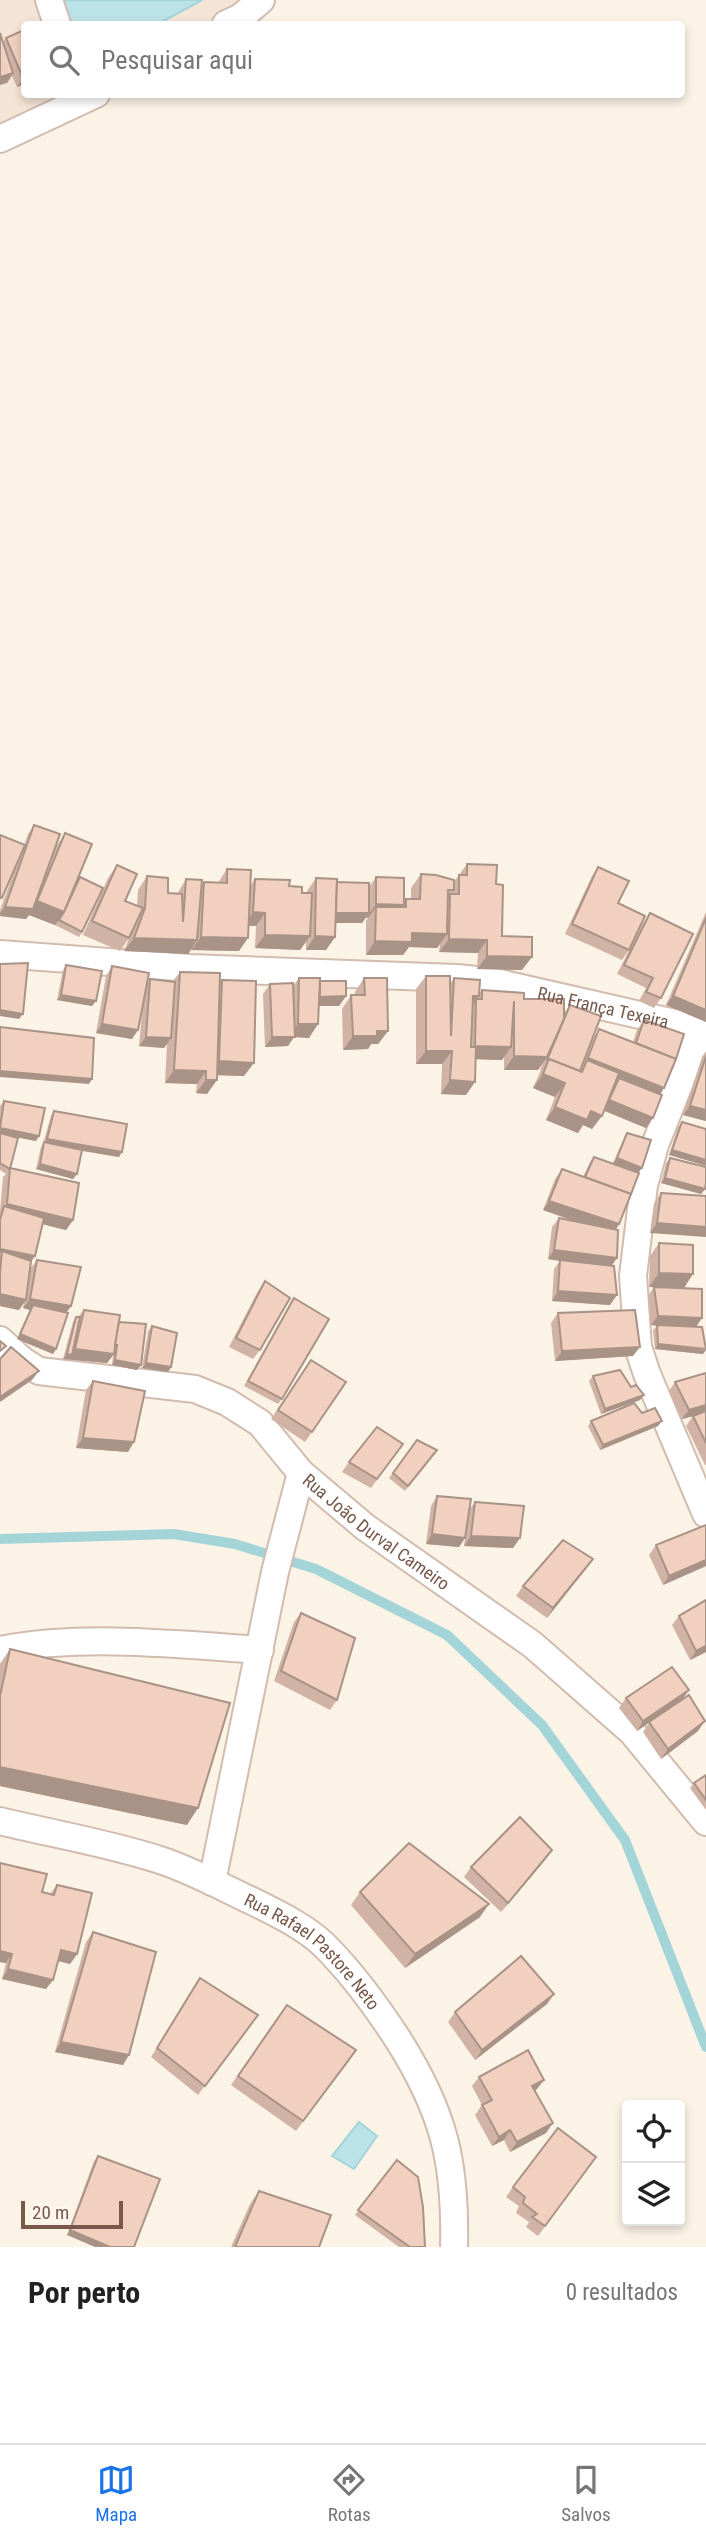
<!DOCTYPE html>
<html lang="pt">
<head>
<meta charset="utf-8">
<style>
  :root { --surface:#fff; --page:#f6f6f6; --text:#222; --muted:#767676; --line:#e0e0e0; --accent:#1a73e8 }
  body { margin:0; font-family:"Roboto Condensed",sans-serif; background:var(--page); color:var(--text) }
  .controls { position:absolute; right:21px; bottom:21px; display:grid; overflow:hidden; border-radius:7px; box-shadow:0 4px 10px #0003 }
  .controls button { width:63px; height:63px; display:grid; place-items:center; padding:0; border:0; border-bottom:2px solid var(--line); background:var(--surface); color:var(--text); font:35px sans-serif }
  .scale { position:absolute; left:21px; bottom:18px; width:102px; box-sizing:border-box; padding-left:7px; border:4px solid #77584b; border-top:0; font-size:19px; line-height:24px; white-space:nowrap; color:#77584b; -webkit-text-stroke:5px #fff7ee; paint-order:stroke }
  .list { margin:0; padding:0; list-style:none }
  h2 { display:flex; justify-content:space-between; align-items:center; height:91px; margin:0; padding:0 28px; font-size:30px }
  h2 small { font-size:23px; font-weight:400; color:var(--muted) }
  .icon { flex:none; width:38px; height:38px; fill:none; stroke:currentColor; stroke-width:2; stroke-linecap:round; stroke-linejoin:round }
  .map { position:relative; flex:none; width:706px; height:2247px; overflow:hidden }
  .search { position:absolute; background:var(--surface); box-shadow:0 4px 10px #0003; left:21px; right:21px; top:21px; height:77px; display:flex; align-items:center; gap:18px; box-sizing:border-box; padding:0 24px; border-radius:7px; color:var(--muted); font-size:26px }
  .sheet { height:196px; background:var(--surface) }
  nav { display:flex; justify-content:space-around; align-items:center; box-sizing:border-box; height:98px; border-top:2px solid var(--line); background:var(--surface); font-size:19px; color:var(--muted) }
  nav a { display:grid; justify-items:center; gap:4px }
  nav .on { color:var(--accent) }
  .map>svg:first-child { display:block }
  .residential { fill:#f4e4d6 }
  .water { fill:#bbe3e7; stroke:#a2d4d8; stroke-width:2 }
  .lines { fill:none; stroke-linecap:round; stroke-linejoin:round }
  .stream { stroke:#a2d4d8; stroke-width:10 }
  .street-casing { stroke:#d1bcaf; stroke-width:30 }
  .street { stroke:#fff; stroke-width:26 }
  .wall { fill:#d0b3a4 }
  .shaded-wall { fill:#a99286 }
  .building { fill:#f2d0bf; stroke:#a99286; stroke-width:2 }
  .labels { text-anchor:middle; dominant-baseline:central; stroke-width:7; stroke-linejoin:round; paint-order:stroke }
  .street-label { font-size:18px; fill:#77584b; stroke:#fff7ee }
</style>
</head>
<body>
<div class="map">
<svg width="706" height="2247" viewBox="0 0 706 2247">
  <rect width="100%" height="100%" fill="#fcf3e7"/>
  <path class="residential" d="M0,0H264L228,24H24V94L114,95L0,148Z"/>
  <g class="water">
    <path d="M62,0H202L158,24H68Z"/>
    <path d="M359,2122L377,2136L354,2169L332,2156Z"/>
  </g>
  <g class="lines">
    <path class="stream" d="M0,1539L174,1534L235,1544L316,1569L447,1635L542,1725L625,1840L706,2047"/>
    <g class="street-casing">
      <g id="street">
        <path d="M49,0L57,24"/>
        <path d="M226,24L241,17L261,0"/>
        <path d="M0,139L96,94"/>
        <path id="s1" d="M0,954L190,968L457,978L495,982L701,1029L655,1145L644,1185L633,1276L638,1347L647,1374L706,1514"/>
        <path id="s2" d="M0,1340L23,1361L39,1371L195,1389L227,1402L260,1423L301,1473L365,1527L533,1645L632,1732L706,1822"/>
        <path d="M0,1650C82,1634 177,1644 260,1650"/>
        <path id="s3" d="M0,1821C53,1834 108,1843 160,1860C191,1870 222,1887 252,1901C276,1913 304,1926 324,1945C353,1974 377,2007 399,2041C444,2113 456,2162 454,2247"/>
        <path d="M212,1882L275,1572L301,1473"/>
      </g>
    </g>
    <use href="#street" class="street"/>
  </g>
  <g class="wall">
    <path d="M24,30V84L17,87L12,76L7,83L3,42L6,38Z"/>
    <path d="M34,825L56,847L65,833L78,879L82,932L79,937L55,925L29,915L26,919L0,916V910L17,864L0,901V835L24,845L28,834Z"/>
    <path d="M467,864L496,884L502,936L522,970L477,969L478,953L439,952L440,944L437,948L409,947L403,955H366V921L368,918L366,917L362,923H336L335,937L326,950H306V942L300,950L255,948L256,926H249L239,951L191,950L192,948L188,954L124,951L132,931L129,938L120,951L83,935L108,878L117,865L125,901L137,906L138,890L147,876L168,893L177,894L186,879L202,884L204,882L218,883L227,869L250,886L255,879L289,886L302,893H307V891L316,878L337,882L369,887L376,877L404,901L406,899H411V888L421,874L454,882Z"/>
    <path d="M598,867L618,903L629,950L622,960L565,934L592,876Z"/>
    <path d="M706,912V1022L666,1005Z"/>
    <path d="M650,913L661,998L654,1008L639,1001L646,988L617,974L643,923Z"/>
    <path d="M66,965L96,1001L92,1006L57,1000L63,970Z"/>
    <path d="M112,966L147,984L150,979L173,981L180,972L220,982L222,980L244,1076L217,1075L207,1094L196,1093L197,1084L165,1083L167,1044L164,1048L139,1046L142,1012L132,1039L96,1033L106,976Z"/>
    <path d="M426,976L450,984L454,978L479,993L482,990L524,999L564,1013L570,1005L592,1040L599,1029L633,1042L637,1030L644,1020L660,1094L653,1118L646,1128L604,1111L592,1129L583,1125L578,1133L546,1120L555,1097L533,1088L541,1070H540L543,1063L538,1070H504V1057L502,1060L476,1059L466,1095L441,1094L442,1064H416V989Z"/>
    <path d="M299,978L320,981L346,996L339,1006H319L309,1038L294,1037L288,1046L265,1047L263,994L270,984L293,986Z"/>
    <path d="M364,978L388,1031L378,1044H371L368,1049L343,1050L342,1009L351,995H355V992Z"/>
    <path d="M706,1051V1121L683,1115L702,1057Z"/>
    <path d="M4,1101L36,1141L11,1136V1168L73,1220L66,1230L42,1224L31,1262L30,1269L37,1260L71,1306L66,1313L56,1349L53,1354L17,1339L30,1310L23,1308L24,1302L19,1310L0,1306V1211L3,1177L6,1174L0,1170V1106Z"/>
    <path d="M54,1111L119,1157L82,1151L77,1174L73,1179L36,1169L41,1147L43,1144L51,1116Z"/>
    <path d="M682,1122L706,1129L669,1155L678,1127Z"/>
    <path d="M627,1133L642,1168L638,1173L613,1163L624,1138Z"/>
    <path d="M594,1157L619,1224L616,1229L611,1266L610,1305L552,1301L554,1269L560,1261L548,1259L552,1227L559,1218L573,1221L543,1210L555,1179L562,1169L583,1177L590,1162Z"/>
    <path d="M670,1158L705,1189L701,1194L661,1183L666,1163Z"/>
    <path d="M661,1193L706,1196L650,1233L654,1203Z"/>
    <path d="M659,1243L702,1318L696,1327L703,1354L655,1349L653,1330L657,1326L651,1325L648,1296L654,1287H649L650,1256Z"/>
    <path d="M265,1281L260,1350L253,1359L229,1347L258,1291Z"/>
    <path d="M294,1298L282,1399L278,1404L244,1386Z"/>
    <path d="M84,1310L119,1322L141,1365L137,1370L112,1365L113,1355L107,1363L63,1359L73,1322L76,1317H78Z"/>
    <path d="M558,1313L633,1356L555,1361L551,1323Z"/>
    <path d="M152,1326L171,1367L168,1372L142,1368L148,1331Z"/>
    <path d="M311,1360L346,1382L305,1442L271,1419Z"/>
    <path d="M706,1373V1465H705L686,1426L693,1416L682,1419L669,1391L675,1382Z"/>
    <path d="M593,1376L640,1400L601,1414L589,1381Z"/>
    <path d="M93,1381L128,1452L76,1448L86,1390Z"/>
    <path d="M642,1413L658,1426L600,1450L588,1426L591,1421Z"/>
    <path d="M417,1440L437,1450L405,1491L389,1478Z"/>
    <path d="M403,1444L371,1488L342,1472L349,1462Z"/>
    <path d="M437,1496L470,1509L475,1502L520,1538L513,1548L464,1546L465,1538L459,1547L426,1544L431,1506Z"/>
    <path d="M706,1525V1566L663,1585L649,1555L656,1545Z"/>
    <path d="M593,1559L547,1618L516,1596L523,1586Z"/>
    <path d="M706,1600V1652L690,1660L672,1625L679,1616Z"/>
    <path d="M301,1613L337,1700L330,1710L274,1681L294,1622Z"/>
    <path d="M10,1649L187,1825L0,1786V1664Z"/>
    <path d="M626,1698L683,1699L698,1731L661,1759L643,1732L649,1723L637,1731L619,1708Z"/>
    <path d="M706,1775V1810L690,1788L694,1783Z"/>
    <path d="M545,1860L501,1912L464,1877L471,1867Z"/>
    <path d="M0,1863L42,1892L50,1894L57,1885L77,1954L70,1964L58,1961L46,1989L2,1979L6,1963L0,1962Z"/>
    <path d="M360,1892L480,1917L405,1968L351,1905Z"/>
    <path d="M93,1932L123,2065L55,2052L86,1942Z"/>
    <path d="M200,1978L258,2015L198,2095L151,2057Z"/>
    <path d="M554,1994L547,2004L475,2060L448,2022L455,2012Z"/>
    <path d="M287,2005L350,2060L296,2131L231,2085Z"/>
    <path d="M479,2077L537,2089L535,2090L546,2133L510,2152L504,2140L492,2146L475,2115L482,2105L472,2086Z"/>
    <path d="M98,2156L134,2247L67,2235L94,2161Z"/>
    <path d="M596,2157L538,2236L526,2227L529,2222L516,2213L519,2206L506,2197L513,2187Z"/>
    <path d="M397,2160L425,2247H399L355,2215Z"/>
    <path d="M259,2191L319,2247H231L250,2204Z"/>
  </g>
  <g class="shaded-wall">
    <path d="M13,73L7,83L0,85V77Z"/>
    <path d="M24,77V84L17,87L23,78Z"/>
    <path d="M37,901L64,912L55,925L29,915L26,919L0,916V913L5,907L31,909Z"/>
    <path d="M376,904L404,905L395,918L376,907L368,918H366Z"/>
    <path d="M253,912L265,913L256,926H244Z"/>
    <path d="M336,913H369L362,923H329Z"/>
    <path d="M412,933L447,934L437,948L409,947L403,955H366L375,941Z"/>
    <path d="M265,935L310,936L300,950L255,948Z"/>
    <path d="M315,936L335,937L326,950H306Z"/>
    <path d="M201,937L248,938L239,951L191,950Z"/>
    <path d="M134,938L197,940L188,954L124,951Z"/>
    <path d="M449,939L487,940L478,953L439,952Z"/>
    <path d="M487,956L532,957L522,970L477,969Z"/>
    <path d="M61,995L96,1001L92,1006L57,1000Z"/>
    <path d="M346,996L339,1006H313L320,997Z"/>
    <path d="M473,996H479L469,1010Z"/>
    <path d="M673,996L706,1010V1022L666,1005Z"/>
    <path d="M0,1010L23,1014L19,1019L0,1016Z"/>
    <path d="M102,1024L138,1030L132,1039L96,1033Z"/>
    <path d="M298,1024H318L309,1038L294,1037L288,1046L265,1047L272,1037H289Z"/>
    <path d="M377,1031H388L378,1044H371L368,1049L343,1050L353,1036Z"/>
    <path d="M146,1037L171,1038L164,1048L139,1046Z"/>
    <path d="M475,1046L511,1047L502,1060L465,1059Z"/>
    <path d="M426,1051H452L442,1064H416Z"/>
    <path d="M514,1056L547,1057L538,1070H504Z"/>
    <path d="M588,1058L664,1088L655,1101L619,1078L614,1085L587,1060L578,1071Z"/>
    <path d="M219,1061L254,1063L244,1076L210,1075Z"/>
    <path d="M174,1070L206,1071L197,1084L165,1083Z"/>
    <path d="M0,1071L92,1079L89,1084L0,1077Z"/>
    <path d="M543,1074L565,1083L555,1097L533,1088Z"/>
    <path d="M206,1080H217L207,1094L196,1093Z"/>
    <path d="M450,1080L475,1082L466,1095L441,1094Z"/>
    <path d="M609,1100L653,1118L646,1128L603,1110Z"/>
    <path d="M690,1106L706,1110V1121L683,1115Z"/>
    <path d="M555,1107L591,1111L602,1116L592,1129L583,1125L578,1133L546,1120Z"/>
    <path d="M0,1128L39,1136L36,1141L0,1134Z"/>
    <path d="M47,1139L122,1152L119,1157L43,1144Z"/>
    <path d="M672,1150L706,1160V1166L669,1155Z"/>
    <path d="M617,1158L642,1168L638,1173L613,1163Z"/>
    <path d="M40,1164L77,1174L73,1179L36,1169Z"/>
    <path d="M665,1178L705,1189L701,1194L661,1183Z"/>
    <path d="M549,1201L619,1224L613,1234L543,1210Z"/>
    <path d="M7,1204L73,1220L66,1230L2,1214L3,1210Z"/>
    <path d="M657,1223L706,1227V1237L650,1233Z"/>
    <path d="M0,1249L35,1256L28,1266L2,1251L0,1253Z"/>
    <path d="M554,1250L617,1258L610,1268L548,1259Z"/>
    <path d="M659,1273L693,1274L684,1288L649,1287Z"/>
    <path d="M558,1291L617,1295L610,1305L552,1301Z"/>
    <path d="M0,1294L26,1300L19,1310L0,1306Z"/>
    <path d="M30,1299L71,1306L64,1316L33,1305L30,1310L23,1308Z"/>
    <path d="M658,1316L702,1318L695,1328L651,1325Z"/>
    <path d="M20,1334L56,1349L53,1354L17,1339Z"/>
    <path d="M658,1344L706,1350L703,1354L655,1349Z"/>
    <path d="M640,1347L633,1356L555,1361L562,1351Z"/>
    <path d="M75,1349L114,1354L107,1363L63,1359L67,1354L71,1355Z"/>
    <path d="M115,1360L141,1365L137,1370L112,1365Z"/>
    <path d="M146,1363L171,1367L168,1372L142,1368Z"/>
    <path d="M39,1371L32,1380L0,1402V1397Z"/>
    <path d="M644,1395L640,1400L601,1414L605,1409Z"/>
    <path d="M706,1405V1413L682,1419L689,1410Z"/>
    <path d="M662,1421L658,1426L600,1450L603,1445Z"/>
    <path d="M83,1438L134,1442L128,1452L76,1448Z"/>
    <path d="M432,1534L465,1538L459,1547L426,1544Z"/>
    <path d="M471,1536L520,1538L513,1548L464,1546Z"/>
    <path d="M593,1559L586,1569L547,1618L553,1608Z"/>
    <path d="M706,1560V1566L663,1585L669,1576Z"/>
    <path d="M706,1646V1652L690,1660L696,1651Z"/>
    <path d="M689,1690L682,1700L637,1731L643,1721Z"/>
    <path d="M705,1721L698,1731L661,1759L668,1749Z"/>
    <path d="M0,1767L198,1808L187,1825L0,1786Z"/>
    <path d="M552,1850L545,1860L501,1912L508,1903Z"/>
    <path d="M489,1904L480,1917L405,1968L415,1954Z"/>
    <path d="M61,1950L77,1954L70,1964L54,1960Z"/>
    <path d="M0,1951L12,1954L6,1963L0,1962Z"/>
    <path d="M8,1969L53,1980L46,1989L2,1979Z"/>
    <path d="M554,1994L547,2004L475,2060L482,2050Z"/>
    <path d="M61,2042L129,2055L123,2065L55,2052Z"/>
    <path d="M544,2080L537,2089L526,2095L532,2086Z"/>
    <path d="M553,2123L546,2133L510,2152L517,2142Z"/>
    <path d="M510,2130L504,2140L492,2146L499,2137Z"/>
    <path d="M70,2230L110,2247H95L67,2235Z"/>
  </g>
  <g class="building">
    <path d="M24,30V77L23,78L6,38Z"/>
    <path d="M0,33L13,73L0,77Z"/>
    <path d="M34,825L60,834L33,909L5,907Z"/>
    <path d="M65,833L92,844L64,912L37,901Z"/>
    <path d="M0,835L25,845L2,898L0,897Z"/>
    <path d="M467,864L497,865L496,884L503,885L502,936L532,937V957L487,956V940L449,939L450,894H459V875H467Z"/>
    <path d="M117,865L137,874L125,901L143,908L129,938L92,921Z"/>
    <path d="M598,867L629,881L618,903L645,916L629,950L572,924Z"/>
    <path d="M227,869L251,870L248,938L201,937L204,882L227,883Z"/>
    <path d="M421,874L436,875L454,880V890H448L447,934L412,933V942L375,941L376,907H406V899H420Z"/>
    <path d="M147,876L168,878V893L182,894L183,922L186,879L202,880L197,940L134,938L145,908Z"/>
    <path d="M80,877L103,888L82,932L59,920L64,912Z"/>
    <path d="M376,877L404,878V905L376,904Z"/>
    <path d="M316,878L337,879L335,937L315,936Z"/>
    <path d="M255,879L290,880L289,886L302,887V893H312L310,936L265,935V913L253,912Z"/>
    <path d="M337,882L369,883V913H336Z"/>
    <path d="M650,913L693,934L661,998L646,992L653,978L624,965Z"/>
    <path d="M706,918V1010L673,996Z"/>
    <path d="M28,963L23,1014L0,1010V964Z"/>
    <path d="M66,965L102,971L96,1001L61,995Z"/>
    <path d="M112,966L149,973L138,1030L102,1024Z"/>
    <path d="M180,972L220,973L217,1080H206V1071L174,1070Z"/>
    <path d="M426,976H450L451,1036L454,978L480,980L479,996H473L471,1047H476L475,1082L450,1080L452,1051H426Z"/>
    <path d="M299,978H320L318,1024H298Z"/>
    <path d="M364,978H387L388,1031H377V1036H353L351,995H365Z"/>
    <path d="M150,979L175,982L171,1038L146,1037Z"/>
    <path d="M222,980L256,981L254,1063L219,1061Z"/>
    <path d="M320,981H346V996L320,997Z"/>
    <path d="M293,983L295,1037H272L270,984Z"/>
    <path d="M482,990L524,993V999H564V1019L547,1057L514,1056V1001L511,1047L475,1046L476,999H482Z"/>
    <path d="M570,1005L601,1016L580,1071L549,1059L548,1061L547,1060Z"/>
    <path d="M644,1020L684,1034L676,1059L636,1043Z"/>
    <path d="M0,1027L94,1038L92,1079L0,1071Z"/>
    <path d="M599,1029L676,1059L664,1088L588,1058Z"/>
    <path d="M706,1056V1110L690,1106Z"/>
    <path d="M549,1059L582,1072L587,1060L619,1073L602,1116L591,1111L587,1120L555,1107L565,1083L543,1074Z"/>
    <path d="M619,1078L662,1095L653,1118L609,1100Z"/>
    <path d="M4,1101L45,1108L39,1136L0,1128Z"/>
    <path d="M54,1111L127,1124L122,1152L47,1139Z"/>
    <path d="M682,1122L706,1129V1160L672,1150Z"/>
    <path d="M0,1133L18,1138L10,1169L0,1163Z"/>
    <path d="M627,1133L651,1140L642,1168L617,1158Z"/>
    <path d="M44,1142L82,1150L77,1174L40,1164Z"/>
    <path d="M594,1157L639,1173L631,1194L585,1177Z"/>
    <path d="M670,1158L706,1167V1183L705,1189L665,1178Z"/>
    <path d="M10,1168L79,1183L73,1220L7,1204Z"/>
    <path d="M562,1169L631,1194L619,1224L549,1201Z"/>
    <path d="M661,1193L706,1196V1227L657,1223Z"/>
    <path d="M4,1206L44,1218L35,1256L0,1249V1220Z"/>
    <path d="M559,1218L618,1230L617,1258L554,1250Z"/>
    <path d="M659,1243L693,1245V1274L659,1273Z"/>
    <path d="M2,1251L31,1261L26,1300L0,1294V1273Z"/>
    <path d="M37,1260L81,1267L71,1306L30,1299Z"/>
    <path d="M560,1260L614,1266L617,1295L558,1291Z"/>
    <path d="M265,1281L290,1298L260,1350L236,1338Z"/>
    <path d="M654,1287L702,1289V1318L658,1316Z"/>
    <path d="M294,1298L329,1319L282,1399L248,1381Z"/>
    <path d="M33,1305L68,1313L56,1349L20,1334Z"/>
    <path d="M84,1310L120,1315L114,1354L75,1349Z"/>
    <path d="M635,1310L640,1347L562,1351L558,1313Z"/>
    <path d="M76,1317H80L72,1355L67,1354Z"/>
    <path d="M119,1322L146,1324L141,1365L115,1360L117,1345H115Z"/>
    <path d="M657,1325L702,1327L706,1349L658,1344Z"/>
    <path d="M152,1326L177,1333L171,1367L146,1363Z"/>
    <path d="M0,1341L6,1346L0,1351Z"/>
    <path d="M11,1347L39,1371L0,1397V1359Z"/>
    <path d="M311,1360L346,1382L312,1432L278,1410Z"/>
    <path d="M620,1370L631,1387L636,1385L644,1395L605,1409L593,1376Z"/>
    <path d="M706,1373V1405L689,1410L675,1382Z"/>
    <path d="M93,1381L145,1391L134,1442L83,1438Z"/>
    <path d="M634,1403L642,1413L655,1408L662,1421L603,1445L591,1421Z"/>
    <path d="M706,1411V1443L693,1416Z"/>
    <path d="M377,1427L403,1444L377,1479L349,1462Z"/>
    <path d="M417,1440L437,1450L408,1486L393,1473Z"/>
    <path d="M437,1496L471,1499L465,1538L432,1534Z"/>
    <path d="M475,1502L524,1506L520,1538L471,1536Z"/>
    <path d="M706,1525V1560L669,1576L656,1545Z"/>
    <path d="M563,1540L593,1559L553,1608L523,1586Z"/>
    <path d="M706,1600V1646L696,1651L679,1616Z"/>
    <path d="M301,1613L355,1638L337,1700L281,1671Z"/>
    <path d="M10,1649L230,1703L198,1808L0,1767V1696Z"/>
    <path d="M672,1667L689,1690L643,1721L626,1698Z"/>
    <path d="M689,1695L705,1721L668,1749L649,1722Z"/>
    <path d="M706,1775V1800L694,1783Z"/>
    <path d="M520,1817L552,1850L508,1903L471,1867Z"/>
    <path d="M409,1843L489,1904L415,1954L360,1892Z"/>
    <path d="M0,1863L47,1874L42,1892L54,1895L57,1885L92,1893L77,1954L61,1950L53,1980L8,1969L12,1954L0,1951Z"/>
    <path d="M93,1932L156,1952L129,2055L61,2042Z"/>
    <path d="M521,1956L554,1994L482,2050L455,2012Z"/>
    <path d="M200,1978L258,2015L205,2086L157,2048Z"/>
    <path d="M287,2005L356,2050L303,2121L238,2076Z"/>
    <path d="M528,2050L544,2080L532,2086L553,2123L517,2142L510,2130L499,2137L482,2105L492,2100L479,2077Z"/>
    <path d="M558,2128L596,2157L545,2226L532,2217L537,2214L523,2203L525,2197L513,2187Z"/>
    <path d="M98,2156L160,2179L134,2247H110L70,2230Z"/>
    <path d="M397,2160L418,2177L423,2207L425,2247H410L358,2210Z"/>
    <path d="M259,2191L331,2215L319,2247H235Z"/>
  </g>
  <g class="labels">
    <g class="street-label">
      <text stroke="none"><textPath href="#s1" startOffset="607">Rua França Texeira</textPath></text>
      <text stroke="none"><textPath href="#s2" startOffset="441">Rua João Durval Cameiro</textPath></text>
      <text stroke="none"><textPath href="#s3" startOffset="345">Rua Rafael Pastore Neto</textPath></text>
    </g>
  </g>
</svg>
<div class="controls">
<button><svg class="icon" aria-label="locate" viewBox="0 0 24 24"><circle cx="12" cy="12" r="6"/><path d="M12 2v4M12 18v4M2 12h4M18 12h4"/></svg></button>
<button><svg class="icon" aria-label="layers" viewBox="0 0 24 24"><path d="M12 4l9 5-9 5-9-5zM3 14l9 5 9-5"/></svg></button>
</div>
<div class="scale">20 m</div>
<div class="search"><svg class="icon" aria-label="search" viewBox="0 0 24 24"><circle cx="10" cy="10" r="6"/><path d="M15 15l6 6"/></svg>Pesquisar aqui</div>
</div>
<section class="sheet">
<h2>Por perto<small>0 resultados</small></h2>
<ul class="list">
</ul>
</section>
<nav>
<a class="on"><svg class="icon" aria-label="map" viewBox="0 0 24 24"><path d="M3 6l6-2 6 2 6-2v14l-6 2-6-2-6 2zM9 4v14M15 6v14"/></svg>Mapa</a>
<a><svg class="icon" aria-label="directions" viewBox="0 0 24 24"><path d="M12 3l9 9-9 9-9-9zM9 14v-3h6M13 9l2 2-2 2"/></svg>Rotas</a>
<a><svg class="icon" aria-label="saved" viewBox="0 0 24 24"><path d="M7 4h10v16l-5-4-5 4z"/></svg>Salvos</a>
</nav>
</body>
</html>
